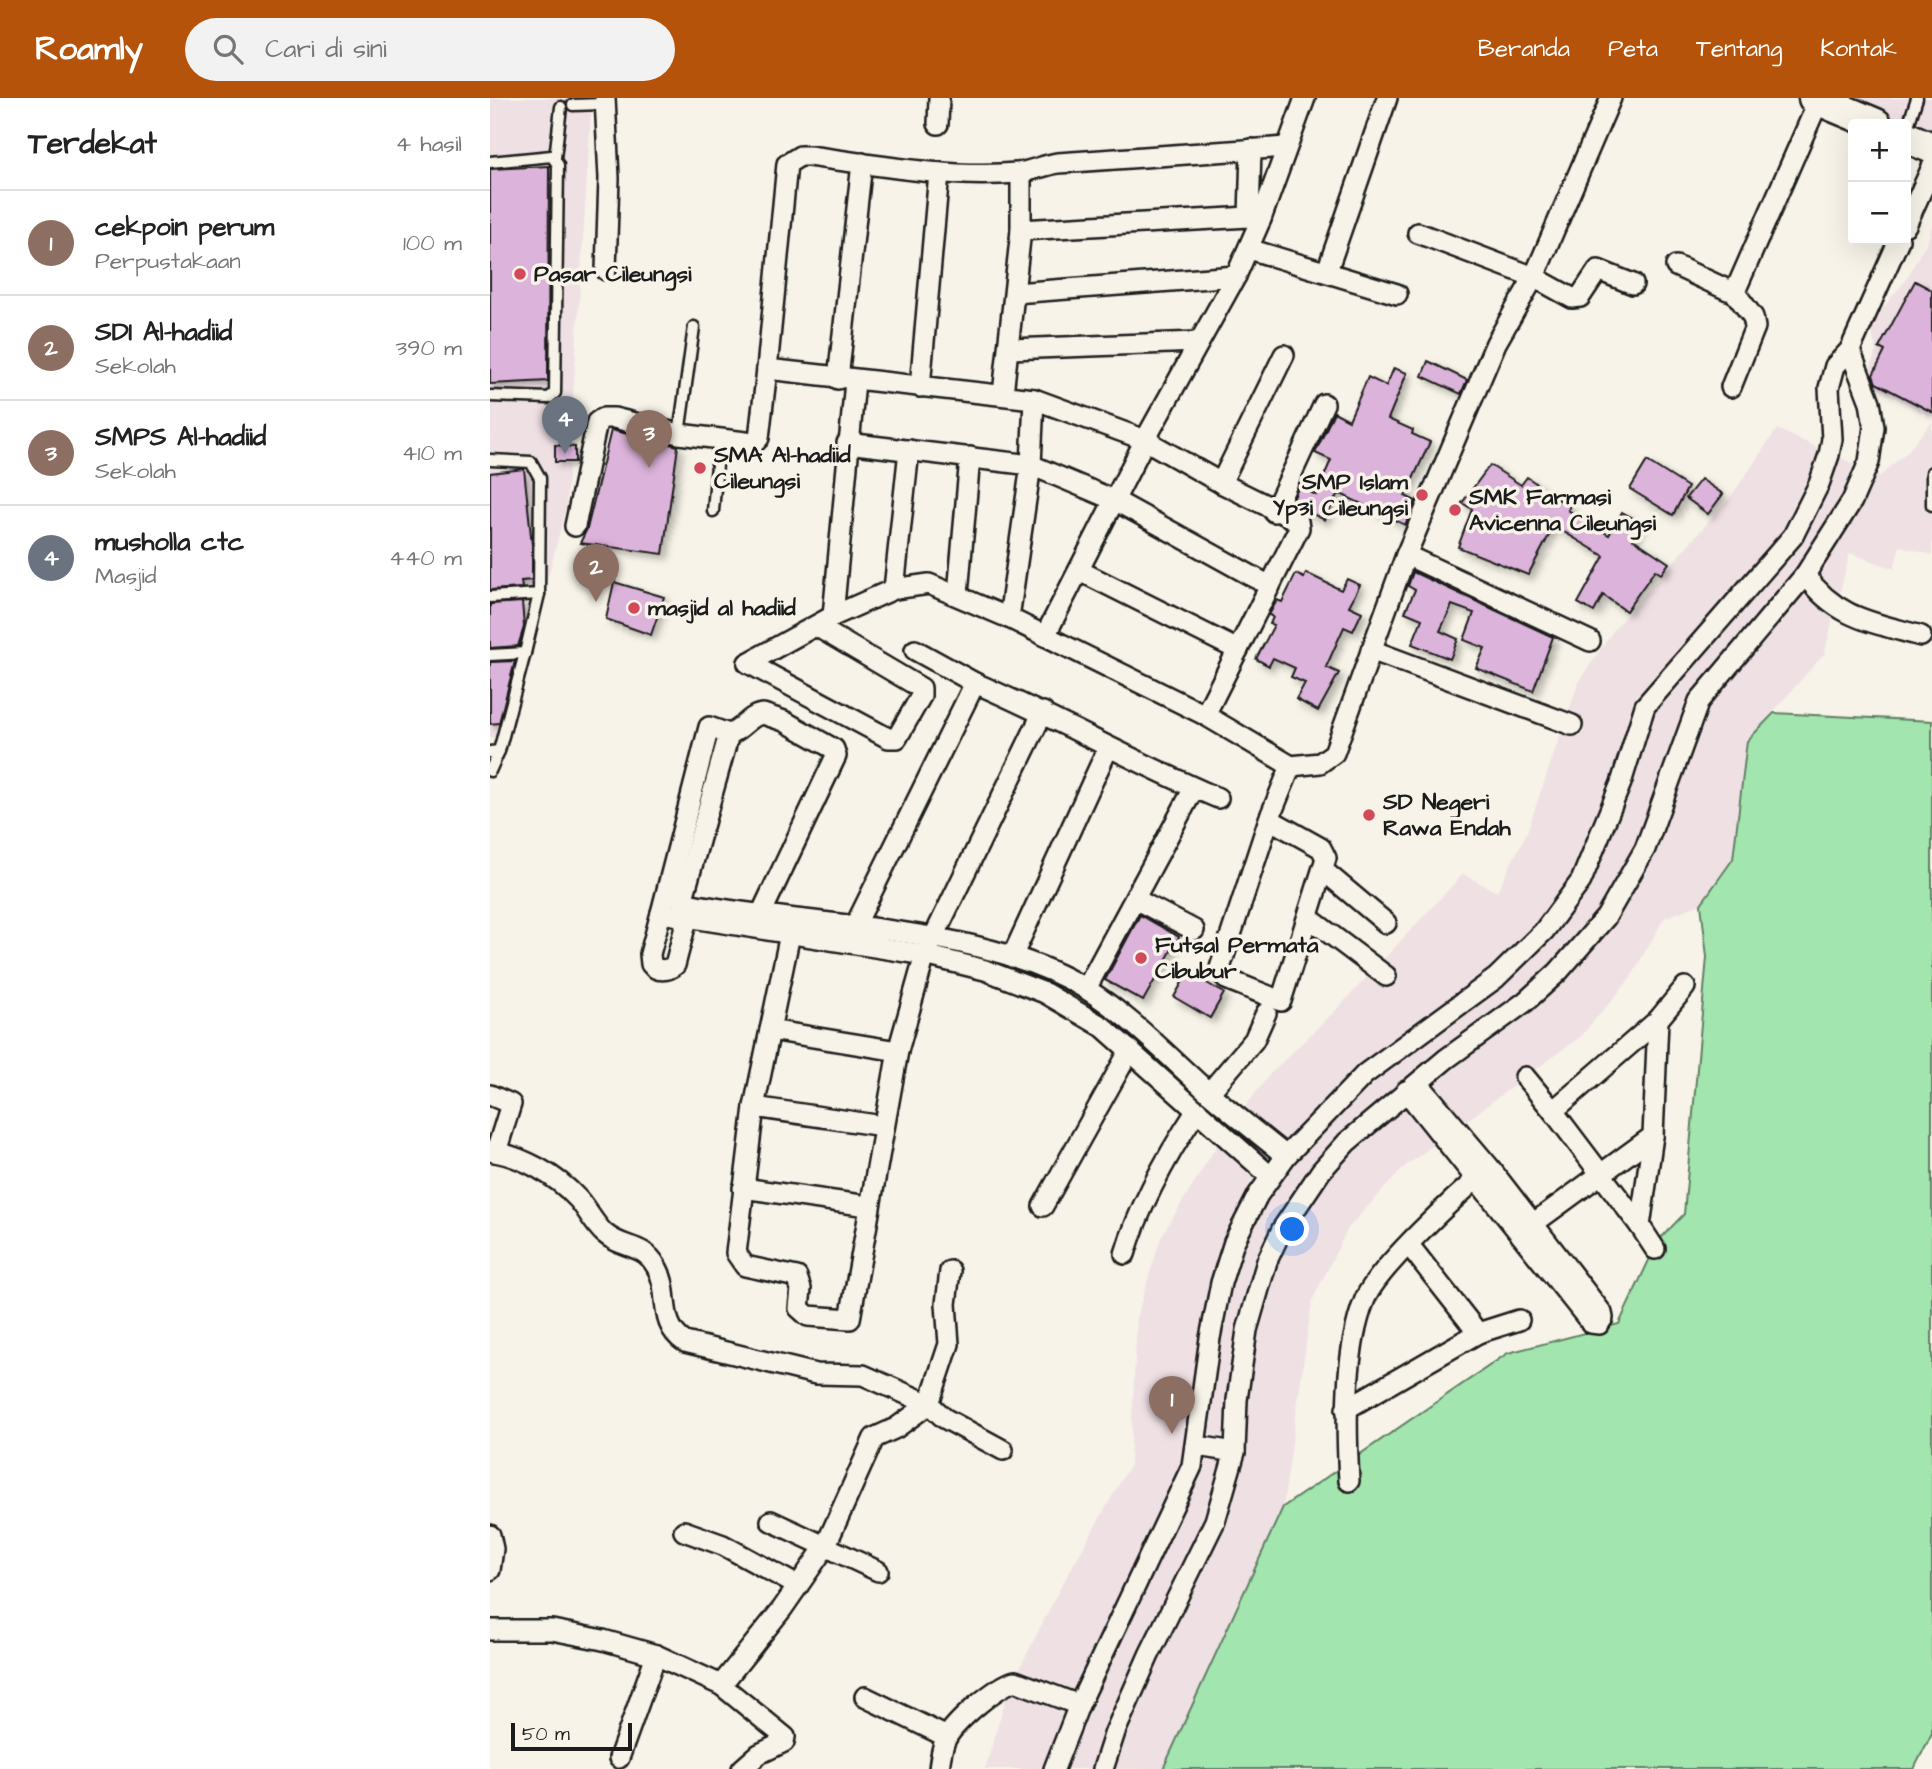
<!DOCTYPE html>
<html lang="id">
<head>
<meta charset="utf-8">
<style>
  :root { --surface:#fff; --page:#f2f2f2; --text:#222; --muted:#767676; --line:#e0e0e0; --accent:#b45309 }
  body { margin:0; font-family:"Architects Daughter",sans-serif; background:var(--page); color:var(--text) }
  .controls { position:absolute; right:21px; top:21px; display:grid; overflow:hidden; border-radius:7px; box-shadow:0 7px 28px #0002 }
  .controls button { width:63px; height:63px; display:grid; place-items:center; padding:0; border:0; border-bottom:2px solid var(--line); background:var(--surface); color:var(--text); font:35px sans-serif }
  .scale { position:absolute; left:21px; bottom:18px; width:121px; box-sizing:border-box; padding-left:7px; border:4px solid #1c1c1c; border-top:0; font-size:19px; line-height:24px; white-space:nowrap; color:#1c1c1c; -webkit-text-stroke:5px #f7f3e8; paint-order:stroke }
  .you { position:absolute; left:803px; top:1132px; width:24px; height:24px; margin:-18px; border:5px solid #fff; border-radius:50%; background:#1a73e8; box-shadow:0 0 0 10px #1a73e833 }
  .badge { display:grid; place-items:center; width:46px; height:46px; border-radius:50%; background:var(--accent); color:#fff; font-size:23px; font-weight:700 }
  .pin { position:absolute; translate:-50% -58px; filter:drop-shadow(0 2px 4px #0008) }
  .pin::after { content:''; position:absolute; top:37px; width:24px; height:21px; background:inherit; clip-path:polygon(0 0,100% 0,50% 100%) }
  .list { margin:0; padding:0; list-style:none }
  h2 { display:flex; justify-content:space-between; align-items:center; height:91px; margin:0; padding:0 28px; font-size:30px }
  h2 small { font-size:23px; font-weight:400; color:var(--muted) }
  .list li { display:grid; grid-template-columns:46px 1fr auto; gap:21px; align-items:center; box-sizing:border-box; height:105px; padding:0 28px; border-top:2px solid var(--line) }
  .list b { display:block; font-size:26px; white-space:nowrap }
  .list p { margin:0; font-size:23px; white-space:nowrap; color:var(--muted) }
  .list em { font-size:23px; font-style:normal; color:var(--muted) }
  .icon { flex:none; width:38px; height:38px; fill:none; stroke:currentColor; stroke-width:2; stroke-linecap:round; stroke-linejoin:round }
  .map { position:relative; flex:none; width:1442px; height:1671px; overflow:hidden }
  header { display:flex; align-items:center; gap:42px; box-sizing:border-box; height:98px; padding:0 35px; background:var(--accent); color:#fff }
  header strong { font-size:33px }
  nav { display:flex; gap:38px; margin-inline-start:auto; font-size:24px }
  .search { width:490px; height:63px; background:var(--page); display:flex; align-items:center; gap:18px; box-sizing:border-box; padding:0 24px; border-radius:38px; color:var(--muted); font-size:26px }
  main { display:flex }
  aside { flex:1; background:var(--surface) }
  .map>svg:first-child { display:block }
  .built { fill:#efe0e4 }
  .green { fill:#a3e5ae; stroke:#608065; stroke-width:2 }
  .building { fill:#dcb3da; stroke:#1c1c1c; stroke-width:2; filter:url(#shadow) }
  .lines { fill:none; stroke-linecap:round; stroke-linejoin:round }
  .service-casing { stroke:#1c1c1c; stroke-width:15 }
  .minor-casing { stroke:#1c1c1c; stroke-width:24 }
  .primary-casing { stroke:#1c1c1c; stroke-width:35 }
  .service { stroke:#f7f3e8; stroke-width:10 }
  .minor { stroke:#f7f3e8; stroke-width:19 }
  .primary { stroke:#f7f3e8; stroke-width:30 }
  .poi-dot { fill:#d1495b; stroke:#f7f3e8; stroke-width:2.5 }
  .labels { text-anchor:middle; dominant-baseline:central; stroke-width:7; stroke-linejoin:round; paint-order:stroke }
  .poi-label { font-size:23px; font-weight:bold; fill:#1c1c1c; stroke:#f7f3e8; text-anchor:start }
</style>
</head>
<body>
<header>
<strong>Roamly</strong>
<div class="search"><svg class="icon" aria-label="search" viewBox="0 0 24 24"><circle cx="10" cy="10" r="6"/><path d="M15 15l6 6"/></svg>Cari di sini</div>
<nav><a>Beranda</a><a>Peta</a><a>Tentang</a><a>Kontak</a></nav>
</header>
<main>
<aside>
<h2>Terdekat<small>4 hasil</small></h2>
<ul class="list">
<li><span class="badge" style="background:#8d6e63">1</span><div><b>cekpoin perum</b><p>Perpustakaan</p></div><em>100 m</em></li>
<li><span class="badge" style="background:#8d6e63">2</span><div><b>SDI Al-hadiid</b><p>Sekolah</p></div><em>390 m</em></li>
<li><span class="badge" style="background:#8d6e63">3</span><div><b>SMPS Al-hadiid</b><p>Sekolah</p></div><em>410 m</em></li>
<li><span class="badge" style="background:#6b7280">4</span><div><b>musholla ctc</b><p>Masjid</p></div><em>440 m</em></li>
</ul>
</aside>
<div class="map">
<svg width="1442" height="1671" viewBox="0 0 1442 1671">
  <defs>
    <filter id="shadow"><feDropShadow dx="4.5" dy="4.5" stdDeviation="3.5" flood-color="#0004"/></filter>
  </defs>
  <rect width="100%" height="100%" fill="#f7f3e8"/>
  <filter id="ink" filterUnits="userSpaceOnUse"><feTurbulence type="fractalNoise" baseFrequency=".0143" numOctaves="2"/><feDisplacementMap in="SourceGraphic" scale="14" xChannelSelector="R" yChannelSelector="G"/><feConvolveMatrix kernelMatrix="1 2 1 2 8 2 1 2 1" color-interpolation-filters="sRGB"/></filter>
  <g filter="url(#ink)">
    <g class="built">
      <path d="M0,0H102L76,409L17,639L0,640Z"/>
      <path d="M1344,0H1442V40L1416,26H1408Z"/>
      <path d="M1442,127V320L1376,284L1386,252L1380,226L1415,183L1438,142Z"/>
      <path d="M1442,324V457L1410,448L1404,471L1360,455L1334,556L1257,643L1243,761L1211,806L1174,820L1140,881L1091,938L914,1069L858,1130L822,1203L793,1409L673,1671H495L517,1596L568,1494L640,1367L647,1218L671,1139L729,1044L780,976L851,907L973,776L1007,794L1037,734L1089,583L1125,530L1242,397L1287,331L1390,378L1418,353Z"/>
    </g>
    <path class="green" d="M1284,615L1442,623V1635L1424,1671H673L793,1409L1018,1255L1129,1226L1168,1143L1194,1116L1217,859L1211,806L1243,761L1257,643Z"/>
    <g class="building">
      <path d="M59,68L58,283L0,286V71Z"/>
      <path d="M1425,183L1442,192V314L1386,285L1383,277L1395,253L1389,250Z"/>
      <path d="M938,263L977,282L971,296L932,278Z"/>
      <path d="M904,270L917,275L898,321L923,332L922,336L940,344L915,398L926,403L915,427L851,396L847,397L835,422L801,406L809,388L826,397L841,362L825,355L844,314L859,322L878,279L896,288Z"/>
      <path d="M121,332L188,348L173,456L90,445L97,431Z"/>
      <path d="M65,347L85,349V364H65Z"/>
      <path d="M1157,363L1198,389L1183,417L1140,391Z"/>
      <path d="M1000,367L1031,387L1037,379L1050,388L1048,391L1080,407L1078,412L1119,437L1132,414L1152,425L1143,441L1179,465L1171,476L1165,472L1136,513L1113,497L1104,514L1088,505L1114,458L1064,428L1038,477L968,449L982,411L972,405Z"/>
      <path d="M34,371L42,447V482L31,483L32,490L0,492V375Z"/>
      <path d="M1211,381L1233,396L1218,416L1196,400Z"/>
      <path d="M923,474L1063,539L1043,593L986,570L995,550L974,542L984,515L962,507L950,533L968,541L960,561L922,546L932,521L915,514L925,492L918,488Z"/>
      <path d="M816,475L851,492L857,481L870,487L859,508L872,514L863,533L854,529L836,569L849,575L828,613L806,601L815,585L801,579L805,570L783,560L779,568L766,561L784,527L780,526L783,519L779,517L787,502L792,504L806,476L814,480Z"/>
      <path d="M124,484L174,499L161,537L116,521Z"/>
      <path d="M32,504L34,529L28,548L0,550V506Z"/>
      <path d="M25,563L9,625L0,626V564Z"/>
      <path d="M650,817L689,839L653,903L615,882Z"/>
      <path d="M698,874L734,895L720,920L684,899Z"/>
    </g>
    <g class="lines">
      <g class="service-casing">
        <g id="service">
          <path d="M83,7L113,6"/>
          <path d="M1416,34L1427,0"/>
          <path d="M65,60L71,9"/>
          <path d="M0,64L62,58L68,67L65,295L59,300L0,298"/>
          <path d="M189,336L204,229"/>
          <path d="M0,362L41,364L50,380L49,496L0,499"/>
          <path d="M1442,374V407"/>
          <path d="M223,413L229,343"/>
          <path d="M0,557L35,555L49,496"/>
          <path d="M0,654L9,653L35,555"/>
          <path d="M0,673L9,653"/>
        </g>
      </g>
      <g class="minor-casing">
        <g id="minor">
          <path d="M115,0L119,80L116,172"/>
          <path d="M448,26L449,0"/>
          <path d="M759,119L761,51"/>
          <path d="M1416,127L1442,69"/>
          <path d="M531,132L759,119L771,121"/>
          <path d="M928,135L1044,179L1082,200L1090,199L1108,172L1143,186"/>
          <path d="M759,151L907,196"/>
          <path d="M1186,168L1238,192L1247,189L1329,2"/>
          <path d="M837,173L897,0"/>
          <path d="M525,195L746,178"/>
          <path d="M520,251L708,244"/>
          <path d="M348,281L372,65"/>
          <path d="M430,289L449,75"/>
          <path d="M1241,289L1265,229L1263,219L1243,192"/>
          <path d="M513,296L531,132V75"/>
          <path d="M357,345L541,367L544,301"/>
          <path d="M731,385L794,257"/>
          <path d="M784,414L834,306"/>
          <path d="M85,428L107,324L113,320H124L189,336L264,345L269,340L277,271"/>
          <path d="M916,457L1100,543"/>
          <path d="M590,473L748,552"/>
          <path d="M1315,477C1347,521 1382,524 1431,538"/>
          <path d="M404,491L419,352"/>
          <path d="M468,496L480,359"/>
          <path d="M343,518L365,283"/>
          <path d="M519,520L541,367L624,402L780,488"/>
          <path d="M555,538L655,342L746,178L771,121L815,0"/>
          <path d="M425,552L485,585"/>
          <path d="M881,552L1082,627"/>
          <path d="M258,565L343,518L404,491L439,486L519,520L715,617L801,668"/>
          <path d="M258,565L398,640H407L431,598V590L326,528"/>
          <path d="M715,617L809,430L808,423L731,385L655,342L544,301L277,271L297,66L310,58H319C387,67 458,81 527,75C539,74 554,67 568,65L796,49"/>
          <path d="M239,636L192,804C314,830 489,825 596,891C640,918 679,959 718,994C743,1016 770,1037 796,1058"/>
          <path d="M779,721L831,750L836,760L791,903L736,881L730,870L779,721L801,668L830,665L844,655L916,457L1006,245L1044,179L1121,0"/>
          <path d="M834,773L896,825"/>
          <path d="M645,801L704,832"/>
          <path d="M171,815L160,856L161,866C167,874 178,873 185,867L197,821"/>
          <path d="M271,816L346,658L344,651L294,623L273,616C259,617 253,632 239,636L219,629L171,815L435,857L495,872L555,895L613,929L780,1078"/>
          <path d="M819,820L896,878"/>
          <path d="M364,830L485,585C567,620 645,665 728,700"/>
          <path d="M300,836L264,1009L246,1155L255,1168L307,1179L311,1191L309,1210L318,1218L360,1221L408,953L435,857L553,614"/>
          <path d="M522,859L618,650"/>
          <path d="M596,891L704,690"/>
          <path d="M280,932L408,953"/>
          <path d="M1035,979L1063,1013L1168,922"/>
          <path d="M916,993L1101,1225L1109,1226L1113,1220L1112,1215L1000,1070L928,985"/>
          <path d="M719,995L764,942L776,915"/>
          <path d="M0,997L21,1006L6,1054"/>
          <path d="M264,1009L393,1028"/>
          <path d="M1063,1013L1150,1128L1163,1038"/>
          <path d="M0,1053C32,1058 66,1077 88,1101C97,1111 104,1126 114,1135C133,1152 152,1144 166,1168C182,1193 166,1225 195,1244L326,1276L373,1277L439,1306L454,1320L513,1352"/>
          <path d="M253,1090L378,1108"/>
          <path d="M553,1108L640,952"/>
          <path d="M1150,1128L1165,1151"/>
          <path d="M1033,1133L1163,1038L1168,922L1195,889"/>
          <path d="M635,1156C650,1105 678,1056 707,1012"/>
          <path d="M988,1235L1029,1222"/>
          <path d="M856,1311L988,1235L919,1147"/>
          <path d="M707,1348L745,1354"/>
          <path d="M859,1383C856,1329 854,1252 875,1201C888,1170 968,1096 996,1073"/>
          <path d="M281,1423L388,1473"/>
          <path d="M194,1433L233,1447L308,1488"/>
          <path d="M0,1437L3,1451L0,1472"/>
          <path d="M0,1532H62L113,1542L166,1557L231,1587L295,1639L294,1644L269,1656L252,1671"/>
          <path d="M231,1587L292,1511L335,1449L384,1340L406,1330L439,1306L459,1246L456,1206L460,1173"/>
          <path d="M375,1599L457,1639"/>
          <path d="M129,1660L166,1557"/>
          <path d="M449,1671C450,1662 452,1647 457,1639C467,1622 507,1588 525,1583L589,1607"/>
          <path d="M564,1671L589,1607L702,1368L720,1240L731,1185L744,1144L768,1097L796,1058L875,976L1006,880L1054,833L1091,783L1131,685L1155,608L1303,438L1329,386L1339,357L1342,341L1339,290L1345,268L1360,252L1409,142"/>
          <path d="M613,1671L625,1634L659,1557L725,1423L745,1354L747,1302L757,1232L777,1163L792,1131L831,1073L857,1044L956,961L1035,904L1068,874L1116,819L1155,751L1209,603L1315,477L1362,403L1379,364L1384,329L1380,304L1360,252"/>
        </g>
      </g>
      <g class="primary-casing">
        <g id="primary">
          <path d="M1324,0L1386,26"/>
          <path d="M1416,39L1442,50"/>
        </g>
      </g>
      <use href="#service" class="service"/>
      <use href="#minor" class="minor"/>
      <use href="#primary" class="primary"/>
    </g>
  </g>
  <g class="poi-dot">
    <circle cx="30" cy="176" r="7"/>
    <circle cx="210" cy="370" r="7"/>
    <circle cx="932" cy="397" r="7"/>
    <circle cx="965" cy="412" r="7"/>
    <circle cx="144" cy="510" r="7"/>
    <circle cx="879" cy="717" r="7"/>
    <circle cx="651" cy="860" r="7"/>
  </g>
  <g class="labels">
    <g class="poi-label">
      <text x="44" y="176">Pasar Cileungsi</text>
      <text x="224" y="357">SMA Al-hadiid<tspan x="224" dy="26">Cileungsi</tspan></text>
      <text x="918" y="384" text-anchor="end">SMP Islam<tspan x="918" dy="26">Yp3i Cileungsi</tspan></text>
      <text x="979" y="399">SMK Farmasi<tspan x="979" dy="26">Avicenna Cileungsi</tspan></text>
      <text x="158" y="510">masjid al hadiid</text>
      <text x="893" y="704">SD Negeri<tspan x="893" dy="26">Rawa Endah</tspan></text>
      <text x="665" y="847">Futsal Permata<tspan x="665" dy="26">Cibubur</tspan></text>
    </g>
  </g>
</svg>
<div class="controls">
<button>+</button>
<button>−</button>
</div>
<div class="scale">50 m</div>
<div class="you"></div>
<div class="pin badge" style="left:682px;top:1336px;background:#8d6e63">1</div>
<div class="pin badge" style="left:106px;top:504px;background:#8d6e63">2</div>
<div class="pin badge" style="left:159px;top:370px;background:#8d6e63">3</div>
<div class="pin badge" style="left:75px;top:356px;background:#6b7280">4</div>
</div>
</main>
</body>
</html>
